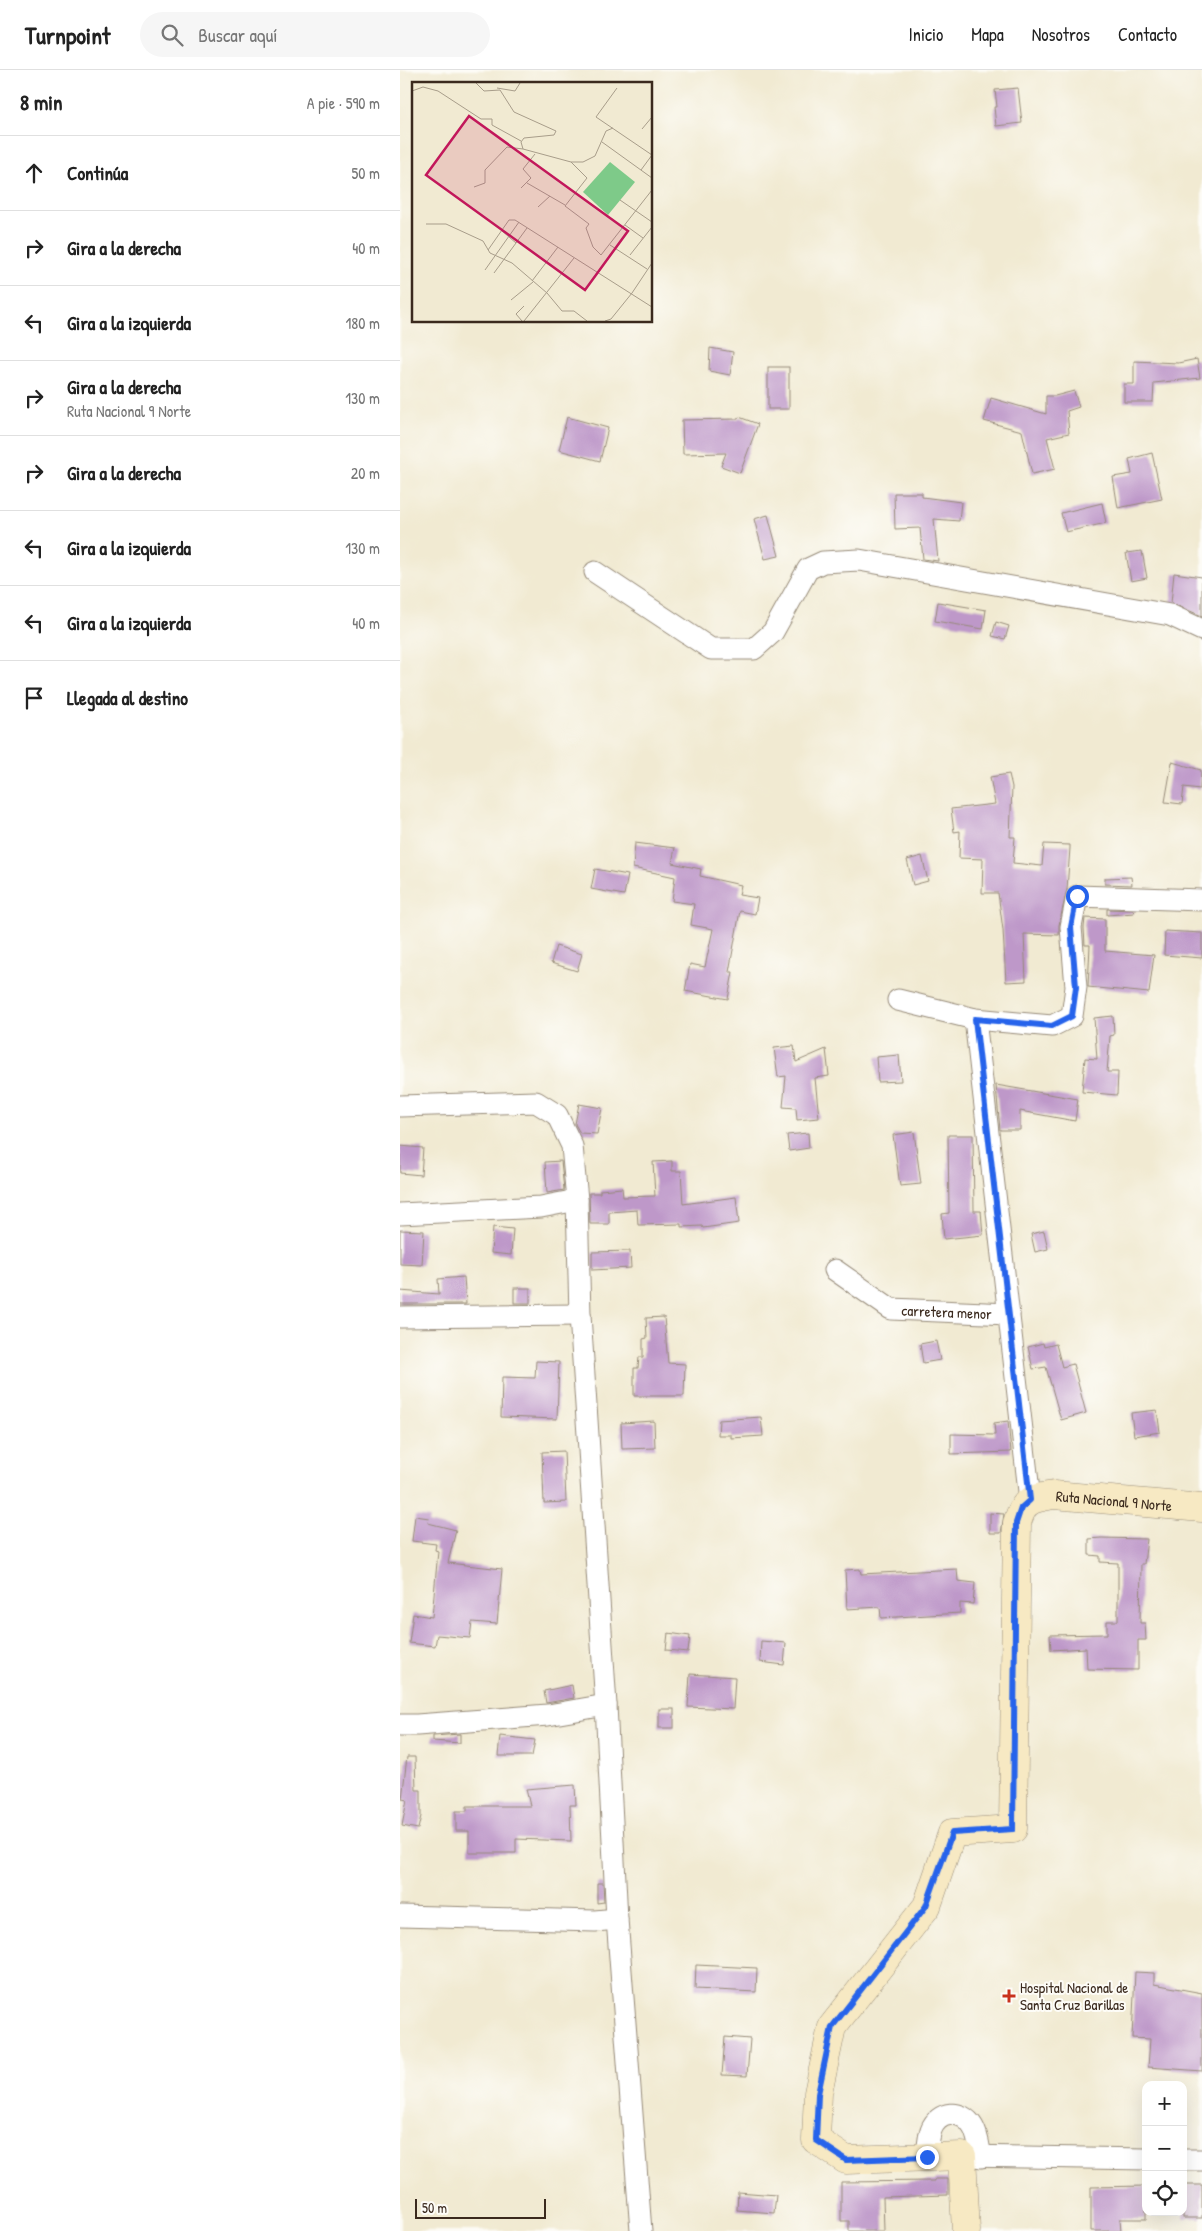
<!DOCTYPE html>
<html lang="es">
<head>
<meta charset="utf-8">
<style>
  :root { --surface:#fff; --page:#f6f6f6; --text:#222; --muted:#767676; --line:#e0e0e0 }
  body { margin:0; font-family:"Patrick Hand",sans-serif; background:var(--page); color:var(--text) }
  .controls { position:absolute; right:15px; bottom:15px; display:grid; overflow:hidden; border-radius:10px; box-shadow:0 5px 20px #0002 }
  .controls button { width:45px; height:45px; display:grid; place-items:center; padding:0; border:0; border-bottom:1px solid var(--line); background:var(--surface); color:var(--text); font:25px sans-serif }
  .scale { position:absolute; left:15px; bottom:12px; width:131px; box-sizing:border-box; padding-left:5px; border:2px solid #3b2a1e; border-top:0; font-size:14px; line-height:18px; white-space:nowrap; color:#3b2a1e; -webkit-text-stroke:4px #fdfcf7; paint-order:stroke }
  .stop { position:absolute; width:15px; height:15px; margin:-11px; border:4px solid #2563eb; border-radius:50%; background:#fff }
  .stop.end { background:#2563eb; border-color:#fff; box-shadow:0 1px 5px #0008 }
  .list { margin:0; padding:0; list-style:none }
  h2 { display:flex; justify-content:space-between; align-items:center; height:65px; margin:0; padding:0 20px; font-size:21px }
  h2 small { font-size:16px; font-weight:400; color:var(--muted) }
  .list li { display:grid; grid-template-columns:32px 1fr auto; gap:15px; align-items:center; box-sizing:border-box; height:75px; padding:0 20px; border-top:1px solid var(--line) }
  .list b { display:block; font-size:19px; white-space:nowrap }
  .list p { margin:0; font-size:16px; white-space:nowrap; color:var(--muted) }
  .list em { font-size:16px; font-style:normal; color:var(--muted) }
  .icon { flex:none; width:28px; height:28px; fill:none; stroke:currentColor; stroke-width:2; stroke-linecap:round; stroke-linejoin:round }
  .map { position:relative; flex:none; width:802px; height:2161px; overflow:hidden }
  header { display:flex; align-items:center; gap:30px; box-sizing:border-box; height:70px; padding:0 25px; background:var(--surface); border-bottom:1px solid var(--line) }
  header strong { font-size:24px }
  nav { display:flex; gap:28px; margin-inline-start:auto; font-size:18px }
  .search { width:350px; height:45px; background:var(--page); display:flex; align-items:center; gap:12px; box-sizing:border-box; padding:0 18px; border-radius:28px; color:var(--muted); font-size:19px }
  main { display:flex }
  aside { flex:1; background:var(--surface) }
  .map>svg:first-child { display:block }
  .building { fill:#be98c9 }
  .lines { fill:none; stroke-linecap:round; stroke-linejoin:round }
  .street-casing { stroke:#968a78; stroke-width:23 }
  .secondary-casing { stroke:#968a78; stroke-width:29 }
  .street { stroke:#fff; stroke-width:21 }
  .secondary { stroke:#f7e9c3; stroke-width:28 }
  .route { stroke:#2563eb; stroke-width:6 }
  .poi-dot { fill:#c8321e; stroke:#fdfcf7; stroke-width:2 }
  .labels { text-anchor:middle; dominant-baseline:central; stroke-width:4; stroke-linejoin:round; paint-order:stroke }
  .street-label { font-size:15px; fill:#3b2a1e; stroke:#fdfcf7 }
  .poi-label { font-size:15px; fill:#3b2a1e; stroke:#fdfcf7; text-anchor:start }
  .inset-road { fill:none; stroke:#a89d8a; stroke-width:1 }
  .view { fill:#c2185b; fill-opacity:0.15; stroke:#c2185b; stroke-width:2.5 }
  .inset-edge { fill:none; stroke:#3b2a1e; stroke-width:2.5 }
</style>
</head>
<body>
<header>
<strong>Turnpoint</strong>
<div class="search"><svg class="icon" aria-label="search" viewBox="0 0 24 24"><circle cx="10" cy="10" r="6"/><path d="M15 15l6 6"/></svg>Buscar aquí</div>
<nav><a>Inicio</a><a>Mapa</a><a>Nosotros</a><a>Contacto</a></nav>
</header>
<main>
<aside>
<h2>8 min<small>A pie · 590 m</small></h2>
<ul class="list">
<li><svg class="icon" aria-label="ahead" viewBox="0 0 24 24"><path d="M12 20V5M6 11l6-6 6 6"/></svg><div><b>Continúa</b></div><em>50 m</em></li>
<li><svg class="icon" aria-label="right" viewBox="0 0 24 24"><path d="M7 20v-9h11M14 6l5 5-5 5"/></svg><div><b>Gira a la derecha</b></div><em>40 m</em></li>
<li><svg class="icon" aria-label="left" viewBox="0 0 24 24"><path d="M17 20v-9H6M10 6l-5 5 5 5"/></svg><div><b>Gira a la izquierda</b></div><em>180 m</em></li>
<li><svg class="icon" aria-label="right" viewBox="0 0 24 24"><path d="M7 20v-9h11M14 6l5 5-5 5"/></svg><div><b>Gira a la derecha</b><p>Ruta Nacional 9 Norte</p></div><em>130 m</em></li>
<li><svg class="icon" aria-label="right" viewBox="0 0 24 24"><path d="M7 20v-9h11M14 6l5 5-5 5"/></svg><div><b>Gira a la derecha</b></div><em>20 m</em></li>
<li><svg class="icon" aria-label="left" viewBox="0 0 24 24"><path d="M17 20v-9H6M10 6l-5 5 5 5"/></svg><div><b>Gira a la izquierda</b></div><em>130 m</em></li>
<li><svg class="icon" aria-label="left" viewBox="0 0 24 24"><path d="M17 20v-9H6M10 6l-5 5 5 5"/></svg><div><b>Gira a la izquierda</b></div><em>40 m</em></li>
<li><svg class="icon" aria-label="arrive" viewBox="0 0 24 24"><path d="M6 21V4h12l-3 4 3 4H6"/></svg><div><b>Llegada al destino</b></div></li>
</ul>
</aside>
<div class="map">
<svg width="802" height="2161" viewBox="0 0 802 2161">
  <rect width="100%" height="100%" fill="#fdfcf7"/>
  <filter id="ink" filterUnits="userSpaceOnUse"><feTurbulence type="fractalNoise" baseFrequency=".02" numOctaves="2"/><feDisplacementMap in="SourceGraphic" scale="10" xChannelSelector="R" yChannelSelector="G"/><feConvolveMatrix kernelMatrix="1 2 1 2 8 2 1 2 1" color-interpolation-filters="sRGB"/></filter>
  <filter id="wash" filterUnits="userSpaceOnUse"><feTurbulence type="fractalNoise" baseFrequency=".0096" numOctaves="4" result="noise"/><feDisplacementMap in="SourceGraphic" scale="20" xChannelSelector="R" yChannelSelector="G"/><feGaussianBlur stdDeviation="1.12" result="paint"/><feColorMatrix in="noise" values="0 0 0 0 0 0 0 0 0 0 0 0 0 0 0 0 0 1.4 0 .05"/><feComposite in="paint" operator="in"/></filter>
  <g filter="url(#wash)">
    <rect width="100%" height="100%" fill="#f1ead2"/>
    <g id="blocks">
      <g class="building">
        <path d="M618,18L622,53L596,56L594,37H597L595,20Z"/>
        <path d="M310,278L333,282L330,305L309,301Z"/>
        <path d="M797,289L800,308L754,313L753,332H724V314H734V291L778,293Z"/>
        <rect x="368" y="297" width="21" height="42"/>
        <path d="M674,321L679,337L667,341L669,363L647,368L655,399L632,404L622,361L584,351L591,328L646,344V326H655Z"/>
        <path d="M167,347L208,358L200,391L159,380Z"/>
        <path d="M339,347L358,354L340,403L321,396L326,383L283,384L282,350L338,349Z"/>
        <path d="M752,383L762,429L718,438L713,407L732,404L729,389Z"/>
        <path d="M494,423H522V427L561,432L559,451L534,449L538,491L523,489L520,458L495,459Z"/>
        <path d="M702,433L706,453L666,462L661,443Z"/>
        <path d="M368,445L379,486L365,489L354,449Z"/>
        <path d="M742,481L747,508L731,511L726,483Z"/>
        <path d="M774,503L802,507V546L771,533Z"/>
        <path d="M538,532L586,540L583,559L535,551Z"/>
        <path d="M596,552L609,556L605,569L592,566Z"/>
        <path d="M772,692L801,700L800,719L784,717L782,734L765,732Z"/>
        <path d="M609,704L612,717L610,767H615L613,793L642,796L644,774L670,775V778L667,819L659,855V865L624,864L626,911L606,912L603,860L598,823H582L583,789L559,788L560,761L554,762L551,739L595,734L590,707Z"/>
        <path d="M235,773L275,778L272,793L301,799L300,806L341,815L339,825L358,828L355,844L340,841L329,902H333L328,929L285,921L290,894L305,897L313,859L291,855L294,834L272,831L275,807L233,798Z"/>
        <path d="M522,786L528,811L513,815L507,790Z"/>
        <path d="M195,799L228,805L224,825L191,819Z"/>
        <path d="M731,807L732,815L705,814V808Z"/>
        <path d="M707,839L733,840L734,843L707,845Z"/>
        <path d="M685,848L705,849V881L754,885L749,923L688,917L690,875H685L684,858Z"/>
        <path d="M765,861L802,863V888L764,885Z"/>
        <path d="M156,876L182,884L177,901L151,893Z"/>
        <path d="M713,946L714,965L710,966L707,1002H718L717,1025L682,1022L685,988L697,989L694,948Z"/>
        <path d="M394,976L396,992L426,979L429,1006L415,1008L419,1048L397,1050L396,1038L383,1037L386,1006L378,1007L374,978Z"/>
        <path d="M499,985L501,1011L478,1012L476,987Z"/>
        <path d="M596,1015L678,1029L675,1051L620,1041V1060H600Z"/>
        <path d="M179,1034L202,1038L197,1064L180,1063L175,1054Z"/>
        <path d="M514,1062L521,1114L500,1116L493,1065Z"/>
        <path d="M408,1063L409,1078L389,1081L387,1065Z"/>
        <path d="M548,1065H573L574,1141H581L583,1165L544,1169L542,1144L549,1143Z"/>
        <path d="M0,1076L23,1078L21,1105L0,1103Z"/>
        <path d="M161,1091L164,1120L147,1123L145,1092Z"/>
        <path d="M272,1091V1101H281L283,1134L336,1127L339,1153L303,1158L302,1156L281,1157V1154L238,1155L237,1140L209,1142V1154H190L189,1123H200V1120L222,1118L223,1127L255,1126L253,1092Z"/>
        <path d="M93,1157L113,1159L111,1185L91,1183Z"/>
        <path d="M0,1160L24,1161L22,1195L0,1194Z"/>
        <path d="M644,1161L648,1179L635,1182L631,1164Z"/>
        <path d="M230,1181L231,1198L192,1200V1182Z"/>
        <path d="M64,1207L66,1234H0V1221L39,1224L38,1209Z"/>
        <rect x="114" y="1218" width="16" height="15"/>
        <path d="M264,1247L268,1293L285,1294L284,1326H234V1298H238L239,1287H243V1269L247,1268L246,1248Z"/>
        <path d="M536,1271L540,1290L523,1293L520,1274Z"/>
        <path d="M643,1273L644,1277L656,1274L662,1297L673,1294L686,1343L661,1350L646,1297L633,1299L628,1277Z"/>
        <path d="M136,1291L159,1292L157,1349L101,1347L102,1307L135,1308Z"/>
        <path d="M757,1340L760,1362L734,1366L731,1343Z"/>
        <path d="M361,1347L363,1366L331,1368V1365H318L319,1350Z"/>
        <path d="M254,1351L255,1378L222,1379L221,1353Z"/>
        <path d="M608,1351L611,1382L551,1384V1364L595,1365L594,1353Z"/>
        <path d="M164,1381L166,1432L144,1433L142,1382Z"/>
        <path d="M590,1443L604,1444L601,1463H590Z"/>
        <path d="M15,1446L29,1448L28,1453L56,1460L48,1493L102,1499L97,1554L72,1552L70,1568L37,1565L35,1576L9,1573L13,1544L32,1547L38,1481L35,1480L36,1474L12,1471Z"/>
        <path d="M701,1468L747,1469L744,1494H741L740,1553H745L746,1570H738V1600L687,1599L686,1578L651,1580L650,1565L707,1564V1551H718V1493L700,1492V1486L689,1485V1469Z"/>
        <path d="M460,1499L461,1504L557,1499L558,1511L575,1513L573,1534L560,1533V1543L481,1548L480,1537L447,1539L445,1500Z"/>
        <path d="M268,1563L290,1566L288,1582L266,1580Z"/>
        <path d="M361,1571L386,1573L384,1595L360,1592Z"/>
        <path d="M290,1604L335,1607L333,1639L288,1637Z"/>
        <path d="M172,1615L174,1628L146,1633L144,1621Z"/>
        <rect x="259" y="1639" width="15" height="19"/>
        <path d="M60,1664V1673L33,1671V1666Z"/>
        <path d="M100,1666L135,1670L132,1686H98Z"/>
        <path d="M7,1687H15L16,1720H21V1746L18,1759L2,1756L7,1730L2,1729Z"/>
        <path d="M175,1715L176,1735H170L171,1771L116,1769V1783H69V1761H56V1741H67V1736H130L126,1719Z"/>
        <path d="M197,1813H203L204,1832L197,1833Z"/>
        <path d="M296,1895L357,1898L356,1922L295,1919Z"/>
        <path d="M735,1902L754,1903V1914L802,1923V2001L748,1997L750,1969L732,1968Z"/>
        <path d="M325,1967L350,1969L347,2006L322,2005Z"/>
        <path d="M535,2109H548V2125L483,2127L484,2161H449V2151H441V2112L535,2111Z"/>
        <rect x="783" y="2115" width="19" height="33"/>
        <path d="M746,2116V2149H720L721,2161H691V2117Z"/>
        <path d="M338,2122L376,2125L374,2143L337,2140Z"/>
      </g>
    </g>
  </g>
  <g filter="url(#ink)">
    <use href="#blocks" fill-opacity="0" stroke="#968a78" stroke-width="1"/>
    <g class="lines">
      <g class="street-casing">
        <g id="street">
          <path d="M195,502L311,579H354L373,562L408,499L423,492L459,490L770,545L802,560"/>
          <path d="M498,930L575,949L652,956L672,946L676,917L671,857L677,826L802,830"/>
          <path d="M575,949L630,1430"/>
          <path d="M0,1036L136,1032L157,1045L172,1076L177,1130L180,1245L206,1635L217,1849L241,2161"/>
          <path d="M0,1144L141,1137L177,1130"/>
          <path id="s1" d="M435,1200L491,1239L609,1244"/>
          <path d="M0,1247L180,1245"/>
          <path d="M0,1655H17L148,1645L206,1635"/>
          <path d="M0,1846L195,1851L217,1849"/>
          <path d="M562,2086L746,2089"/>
          <path d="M527,2087C528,2079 528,2069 531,2060C538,2041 562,2038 573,2057C578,2065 579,2077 581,2087"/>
          <path d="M783,2090H802"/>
        </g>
      </g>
      <g class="secondary-casing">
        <g id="secondary">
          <path id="s2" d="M566,2161L562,2086L446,2090L416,2070L418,2023L432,1957L527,1836L552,1763L613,1759L617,1453C624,1429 631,1429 654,1425L802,1438"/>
        </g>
      </g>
      <use href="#street" class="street"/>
      <use href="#secondary" class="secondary"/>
    </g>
  </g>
  <g class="lines" filter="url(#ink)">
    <path class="route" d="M527,2087L446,2090L416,2070L418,2024L432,1957L526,1836L552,1763L613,1759L616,1453L621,1438L630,1430L575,949L652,956L672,946L676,917L671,857L677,826"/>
  </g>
  <path class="poi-dot" d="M606.5 1918.5h5v5h5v5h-5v5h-5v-5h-5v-5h5z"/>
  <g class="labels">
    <g class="street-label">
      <text stroke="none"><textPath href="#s1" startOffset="124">carretera menor</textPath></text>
      <text stroke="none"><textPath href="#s2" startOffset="1051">Ruta Nacional 9 Norte</textPath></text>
    </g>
    <g class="poi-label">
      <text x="620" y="1917">Hospital Nacional de<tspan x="620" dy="17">Santa Cruz Barillas</tspan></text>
    </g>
  </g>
  <g transform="translate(12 12)">
    <rect width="240" height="240" fill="#f1ead2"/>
    <path d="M198,80L223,100L196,133L171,110Z" fill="#7eca89"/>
    <path class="inset-road" d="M64,1L72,9L88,8L102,30L144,49L142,53L112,56L109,60L111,67L159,80M85,6L103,9L108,1M205,6L184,35L240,73M0,9L11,5L26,9L69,37H80V43L109,59M230,47L240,35M190,60L240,96M159,80L175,96L153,124L177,142L174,146L181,165L189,173L240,108M159,80H171L183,74L194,49L201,46M229,88L240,73M115,101L153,123M62,105L73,101V88L95,65L111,67M109,106L119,96L111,87L123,72M208,118L240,140M126,125L138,114M14,142H34L71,159L78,171L100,181L135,211L150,229H162L175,239M213,143L231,156M90,149L104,161M198,163L235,187M76,168L97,138H103L240,225M218,173L240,145M73,188L107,140M82,191L115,146M120,199L146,165M99,218L121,200M110,239L104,232L112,224M112,239L162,176M193,239L199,237L220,211L240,181"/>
    <path class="view" d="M57,34L216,149L173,208L14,93Z"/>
    <rect width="240" height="240" class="inset-edge"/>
  </g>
</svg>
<div class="controls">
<button>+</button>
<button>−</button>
<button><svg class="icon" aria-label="locate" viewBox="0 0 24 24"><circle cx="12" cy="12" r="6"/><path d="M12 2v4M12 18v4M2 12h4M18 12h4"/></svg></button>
</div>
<div class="scale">50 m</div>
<div class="stop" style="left:677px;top:826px"></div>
<div class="stop end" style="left:527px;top:2087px"></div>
</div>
</main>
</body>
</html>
